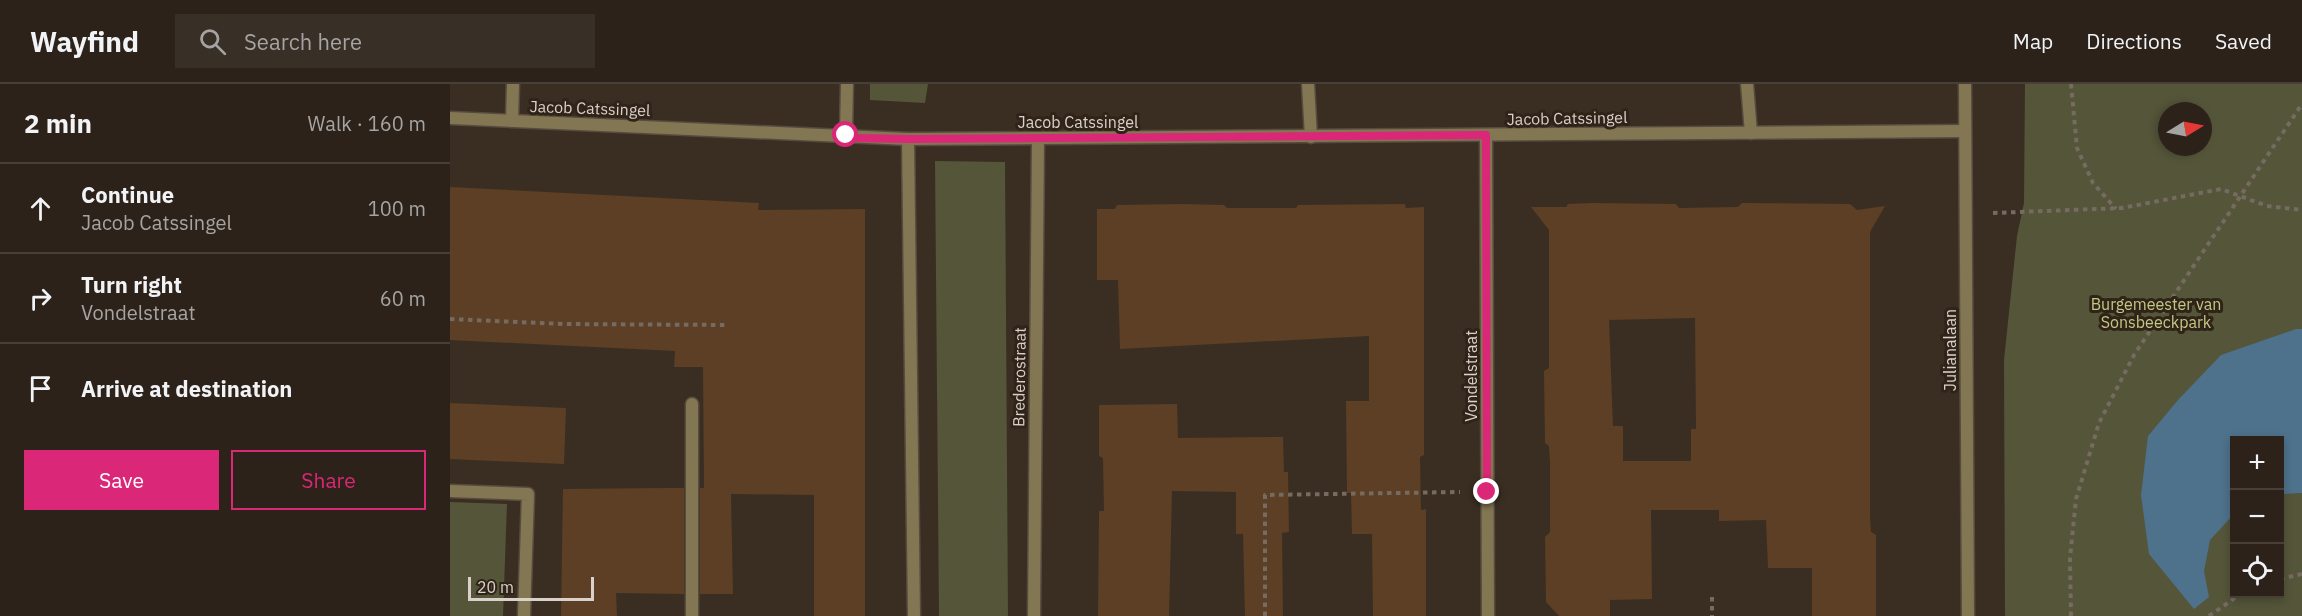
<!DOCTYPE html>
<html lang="en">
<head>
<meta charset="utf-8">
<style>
  :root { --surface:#2c221a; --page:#382f27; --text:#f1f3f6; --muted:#a6a4a2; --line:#483f39; --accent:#db2777 }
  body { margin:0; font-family:"IBM Plex Sans",sans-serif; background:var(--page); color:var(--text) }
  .controls { position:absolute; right:18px; bottom:18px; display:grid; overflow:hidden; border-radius:0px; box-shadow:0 3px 9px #0003 }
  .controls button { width:54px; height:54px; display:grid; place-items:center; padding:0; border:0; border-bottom:2px solid var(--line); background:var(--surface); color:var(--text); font:30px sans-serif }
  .compass { position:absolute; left:1708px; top:18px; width:54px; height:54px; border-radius:50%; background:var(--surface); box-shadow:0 3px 9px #0003; rotate:80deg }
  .scale { position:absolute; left:18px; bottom:15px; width:126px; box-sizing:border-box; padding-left:6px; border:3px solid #d9d1ca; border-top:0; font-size:16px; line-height:21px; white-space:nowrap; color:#d9d1ca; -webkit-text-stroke:4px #302418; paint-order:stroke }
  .stop { position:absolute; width:18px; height:18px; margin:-14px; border:4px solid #db2777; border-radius:50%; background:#fff }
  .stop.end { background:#db2777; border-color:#fff; box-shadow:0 2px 6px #0008 }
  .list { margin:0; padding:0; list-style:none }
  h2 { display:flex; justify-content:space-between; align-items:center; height:78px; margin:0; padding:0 24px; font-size:26px }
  h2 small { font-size:20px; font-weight:400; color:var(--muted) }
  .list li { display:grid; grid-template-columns:39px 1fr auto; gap:18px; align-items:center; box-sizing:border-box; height:90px; padding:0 24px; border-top:2px solid var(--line) }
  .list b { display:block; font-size:22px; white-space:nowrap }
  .list p { margin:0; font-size:20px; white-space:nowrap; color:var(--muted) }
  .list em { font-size:20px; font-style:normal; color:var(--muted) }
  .actions { display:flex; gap:12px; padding:18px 24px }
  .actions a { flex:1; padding:14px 0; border:2px solid var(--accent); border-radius:0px; text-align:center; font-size:21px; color:var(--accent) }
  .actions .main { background:var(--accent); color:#fff }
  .icon { flex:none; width:33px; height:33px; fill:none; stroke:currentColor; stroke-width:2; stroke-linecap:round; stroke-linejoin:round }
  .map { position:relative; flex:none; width:1852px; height:532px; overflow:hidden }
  header { display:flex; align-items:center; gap:36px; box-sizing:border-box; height:84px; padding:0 30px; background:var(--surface); border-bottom:2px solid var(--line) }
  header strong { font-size:28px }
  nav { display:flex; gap:33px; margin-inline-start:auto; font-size:21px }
  .search { width:420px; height:54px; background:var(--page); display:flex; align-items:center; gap:15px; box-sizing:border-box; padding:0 21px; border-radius:0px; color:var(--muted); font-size:22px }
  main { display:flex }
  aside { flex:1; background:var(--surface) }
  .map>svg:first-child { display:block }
  .green { fill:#545539; fill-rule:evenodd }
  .water { fill:#4e728b }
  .building { fill:#5c3f25; fill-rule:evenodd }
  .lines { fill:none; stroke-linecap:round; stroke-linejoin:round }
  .service-casing { stroke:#574b40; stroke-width:15 }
  .pedestrian-casing { stroke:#574b40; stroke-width:15 }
  .minor-casing { stroke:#574b40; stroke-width:15 }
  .tertiary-casing { stroke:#574b40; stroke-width:15 }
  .path { stroke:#766b61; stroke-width:4; stroke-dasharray:4.5 4.5; stroke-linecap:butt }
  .service { stroke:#837653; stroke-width:12 }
  .pedestrian { stroke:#837653; stroke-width:12 }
  .minor { stroke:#837653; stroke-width:12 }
  .tertiary { stroke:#837653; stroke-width:12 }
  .route { stroke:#db2777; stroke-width:8 }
  .labels { text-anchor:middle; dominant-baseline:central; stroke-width:6; stroke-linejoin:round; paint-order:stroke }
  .street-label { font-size:16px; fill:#d9d1ca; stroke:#302418 }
  .park-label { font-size:16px; fill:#c3c785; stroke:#302418 }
</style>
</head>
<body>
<header>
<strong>Wayfind</strong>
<div class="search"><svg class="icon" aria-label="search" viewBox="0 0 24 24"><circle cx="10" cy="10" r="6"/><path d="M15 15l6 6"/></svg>Search here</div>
<nav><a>Map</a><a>Directions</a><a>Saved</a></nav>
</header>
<main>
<aside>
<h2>2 min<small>Walk · 160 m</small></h2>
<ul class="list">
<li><svg class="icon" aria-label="ahead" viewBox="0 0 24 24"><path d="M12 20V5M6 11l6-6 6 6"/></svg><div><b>Continue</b><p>Jacob Catssingel</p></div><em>100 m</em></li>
<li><svg class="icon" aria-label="right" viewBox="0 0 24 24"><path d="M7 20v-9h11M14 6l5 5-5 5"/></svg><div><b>Turn right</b><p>Vondelstraat</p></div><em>60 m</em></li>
<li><svg class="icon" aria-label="arrive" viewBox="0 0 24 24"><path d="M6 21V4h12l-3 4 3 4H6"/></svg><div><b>Arrive at destination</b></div></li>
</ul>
<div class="actions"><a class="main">Save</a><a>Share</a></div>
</aside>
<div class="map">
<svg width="1852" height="532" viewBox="0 0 1852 532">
  <rect width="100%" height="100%" fill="#3a2e22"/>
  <g class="green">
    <path d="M420,0H478L475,19L420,16Z"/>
    <path d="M1575,0H1852V532H1555L1554,276L1567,152L1574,119ZM1717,27H1753V63H1717ZM1784,356H1830V510H1784Z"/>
    <path d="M485,77L555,78L558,532H489Z"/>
    <path d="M0,418L57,420L53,532H0Z"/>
  </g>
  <path class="water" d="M1846,245H1852V409L1830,410V356H1784V430L1760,456L1754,487L1759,513L1744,525L1699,470L1691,411L1698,352L1728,316L1771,271Z"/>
  <g class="building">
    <path d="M0,103L309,119L308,126L415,125V532H364V411L281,410L283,510H250V404H254L253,283H224L225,267L0,256Z"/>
    <path d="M1142,119L1226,120L1229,124L1288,123L1292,119L1400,120L1407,126L1435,122L1420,148V432L1421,448L1426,451V532H1362V484H1318L1316,436L1269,437V426H1201L1202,515L1160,516V532H1109L1096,518L1095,453L1100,448V380L1099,362L1095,359L1094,287L1099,284V146L1081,123H1116L1118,120ZM1245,234L1246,345H1241V377H1173V342H1163L1159,236Z"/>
    <path d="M732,120L774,121L777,124H846L848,121L955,120L956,124L974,123V371L970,373L971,426L976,425V532H923L922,450H902L901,409H897L896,317H919V252L670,265L668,196H647V125H665L667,121Z"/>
    <path d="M0,319L116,324L114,380L0,375Z"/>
    <path d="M727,320L728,354L833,353L834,388H838L839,448L832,449L833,532H795L793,450H786V408L722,407L719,532H648L649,427H654L653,374L649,372V321Z"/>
    <path d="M217,404H234V510L166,509L167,532H111L113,405Z"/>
  </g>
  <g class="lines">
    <g class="service-casing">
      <path id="service" d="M242,320V532"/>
    </g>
    <g class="pedestrian-casing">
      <g id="pedestrian">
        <path d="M858,0L861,53"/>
        <path d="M1297,0L1301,49"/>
        <path d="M396,51L397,0"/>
      </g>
    </g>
    <g class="minor-casing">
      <g id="minor">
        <path d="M0,34L458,55L1515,47"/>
        <path d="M62,37L63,0"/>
        <path d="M1036,51L1038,532"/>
        <path d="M458,55L464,532"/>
        <path d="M0,407L78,410L74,532"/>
        <path d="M584,532L588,55"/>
      </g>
    </g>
    <g class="tertiary-casing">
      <path id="tertiary" d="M1515,0L1518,532"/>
    </g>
    <g class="path">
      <path d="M1621,0L1627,64L1643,99L1666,125"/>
      <path d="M1543,129L1672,124L1771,105L1817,122L1852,126"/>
      <path d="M0,235L113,240L277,241"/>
      <path d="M1830,495L1852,490"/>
      <path d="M1262,513V532"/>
      <path d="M815,532V411L1010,408"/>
      <path d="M1621,532L1620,474L1626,415L1649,339L1684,271L1852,20"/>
      <path d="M1759,532L1785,514L1795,510"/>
    </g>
    <use href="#service" class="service"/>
    <use href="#pedestrian" class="pedestrian"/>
    <use href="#minor" class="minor"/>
    <use href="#tertiary" class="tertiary"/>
  </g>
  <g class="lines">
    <path class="route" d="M396,51L407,54L458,55L1036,51L1037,408"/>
  </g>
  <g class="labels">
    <g class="street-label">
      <text transform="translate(140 24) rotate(2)">Jacob Catssingel</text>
      <text transform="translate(1117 34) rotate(-1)">Jacob Catssingel</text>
      <text x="628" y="38">Jacob Catssingel</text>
      <text transform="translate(1500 266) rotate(-90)">Julianalaan</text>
      <text transform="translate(1021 292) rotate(-90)">Vondelstraat</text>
      <text transform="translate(569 293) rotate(-89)">Brederostraat</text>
    </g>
    <g class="park-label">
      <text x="1706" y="220">Burgemeester van<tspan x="1706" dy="18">Sonsbeeckpark</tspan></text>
    </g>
  </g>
</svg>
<div class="controls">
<button>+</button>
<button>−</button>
<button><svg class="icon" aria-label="locate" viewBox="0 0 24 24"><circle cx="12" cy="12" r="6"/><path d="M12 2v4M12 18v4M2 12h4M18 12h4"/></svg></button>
</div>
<svg class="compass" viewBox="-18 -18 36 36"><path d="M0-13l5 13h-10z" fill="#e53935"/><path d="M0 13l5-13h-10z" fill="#a6a4a2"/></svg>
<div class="scale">20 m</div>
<div class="stop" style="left:396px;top:51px"></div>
<div class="stop end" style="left:1037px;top:408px"></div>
</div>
</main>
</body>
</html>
